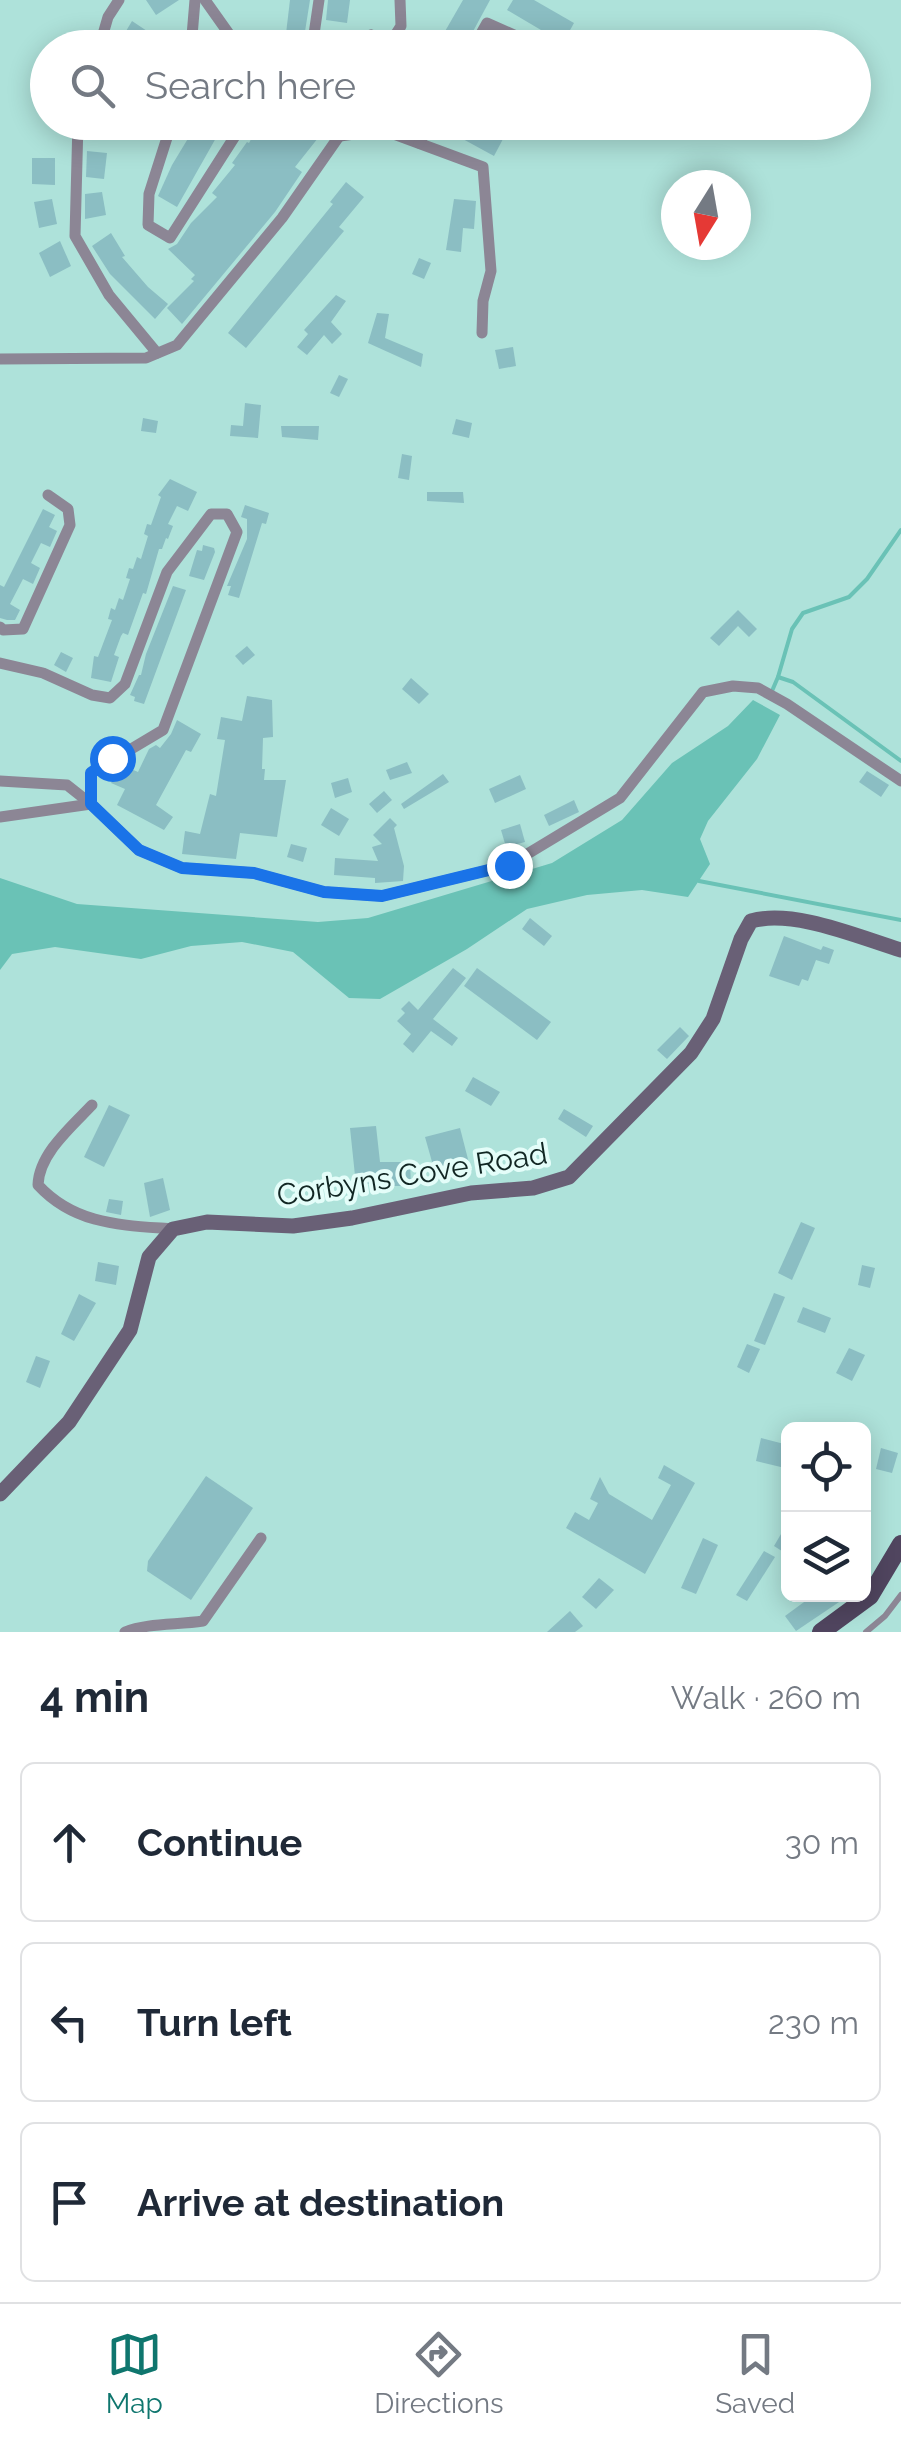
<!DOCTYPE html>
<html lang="en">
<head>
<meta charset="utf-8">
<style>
  :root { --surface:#fff; --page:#f6f6f7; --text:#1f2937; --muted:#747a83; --line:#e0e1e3; --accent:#0f766e }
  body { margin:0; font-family:Raleway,sans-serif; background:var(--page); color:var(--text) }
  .controls { position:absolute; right:30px; bottom:30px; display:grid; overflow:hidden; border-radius:15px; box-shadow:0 5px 25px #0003 }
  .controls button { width:90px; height:90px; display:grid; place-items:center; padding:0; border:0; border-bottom:2px solid var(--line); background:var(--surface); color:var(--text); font:50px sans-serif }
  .compass { position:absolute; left:661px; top:170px; width:90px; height:90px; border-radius:50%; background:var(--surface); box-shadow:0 5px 25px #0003; rotate:191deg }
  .stop { position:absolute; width:30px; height:30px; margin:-22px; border:8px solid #1a73e8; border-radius:50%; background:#fff }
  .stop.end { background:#1a73e8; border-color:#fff; box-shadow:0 2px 10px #0008 }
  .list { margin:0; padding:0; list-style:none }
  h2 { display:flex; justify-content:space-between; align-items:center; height:130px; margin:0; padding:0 40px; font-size:42px }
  h2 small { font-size:32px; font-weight:400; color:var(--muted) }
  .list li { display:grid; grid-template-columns:65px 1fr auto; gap:30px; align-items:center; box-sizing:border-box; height:160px; margin:0 20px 20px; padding:0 20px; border:2px solid var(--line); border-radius:15px }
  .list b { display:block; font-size:38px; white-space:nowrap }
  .list em { font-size:32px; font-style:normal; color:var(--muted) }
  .icon { flex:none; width:55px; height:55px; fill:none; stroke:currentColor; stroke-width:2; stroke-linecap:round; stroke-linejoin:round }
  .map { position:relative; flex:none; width:901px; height:1632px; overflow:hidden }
  .search { position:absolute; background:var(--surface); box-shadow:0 5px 25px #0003; left:30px; right:30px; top:30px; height:110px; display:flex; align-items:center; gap:25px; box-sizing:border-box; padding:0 35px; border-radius:55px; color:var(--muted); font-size:38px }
  .sheet { height:670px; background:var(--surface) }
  nav { display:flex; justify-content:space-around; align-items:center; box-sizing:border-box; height:140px; border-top:2px solid var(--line); background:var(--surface); font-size:28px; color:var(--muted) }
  nav a { display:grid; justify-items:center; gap:5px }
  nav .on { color:var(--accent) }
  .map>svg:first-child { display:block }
  .water { fill:#6ac2b6 }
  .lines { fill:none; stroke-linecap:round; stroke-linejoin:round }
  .stream { stroke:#6ac2b6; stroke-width:4 }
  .building { fill:#8bbec3 }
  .lane { stroke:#8c8695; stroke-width:6 }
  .street { stroke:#8c8695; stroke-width:11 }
  .secondary { stroke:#696076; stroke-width:15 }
  .primary { stroke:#50455f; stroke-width:18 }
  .route { stroke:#1a73e8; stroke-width:12 }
  .labels { text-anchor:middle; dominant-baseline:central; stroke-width:8; stroke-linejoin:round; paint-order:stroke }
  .street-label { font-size:30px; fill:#112623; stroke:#e4fdf9 }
</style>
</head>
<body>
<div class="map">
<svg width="901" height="1632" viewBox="0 0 901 1632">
  <rect width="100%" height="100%" fill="#aee2da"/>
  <path class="water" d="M753,700L780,715L757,759L708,821L700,839L710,864L688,897L642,890L587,895L527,909L467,949L380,999L349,998L293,952L242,942L191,946L141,959L55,947L12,954L0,970V878L77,904L318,922L368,918L552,863L622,820L672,763L728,726Z"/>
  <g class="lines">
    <g class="stream">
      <path d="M778,677L792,629L803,613L849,597L867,579L901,530"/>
      <path d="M772,691L778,677L793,682L901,761"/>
      <path d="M699,881L901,920"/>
    </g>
  </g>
  <g class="building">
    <path d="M146,0H179L156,15Z"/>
    <path d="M290,0H310L303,44L285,42Z"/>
    <path d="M328,0H350L347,23L326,20Z"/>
    <path d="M463,0H490L464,48H452L440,40Z"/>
    <path d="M513,0H534L574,23L563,43L507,10Z"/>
    <path d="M132,21L150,33L141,48H116Z"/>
    <path d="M198,122H225L177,207L158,196L172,165Z"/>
    <path d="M260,122H308L322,133L295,167L302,172L275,212L182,324L167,308L194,281L191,279L195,275L168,249L177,244L191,223L217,197L212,193L235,165L232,163L247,142L249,143Z"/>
    <path d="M440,122H512L494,156L439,126Z"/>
    <path d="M87,151L107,153L104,179L86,177Z"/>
    <path d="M32,158H55V185L32,184Z"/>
    <path d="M346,182L364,197L339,227L344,231L246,348L228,333L333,204L330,202Z"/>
    <path d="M102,192L106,215L85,219V194Z"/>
    <path d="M52,199L57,224L39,228L34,202Z"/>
    <path d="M454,199L476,201L474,229L463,228L461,252L446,250Z"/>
    <path d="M111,233L125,256L122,257L148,287L168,304L155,319L110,274L92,246Z"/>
    <path d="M60,241L71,266L50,277L39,253Z"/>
    <path d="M419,258L431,263L424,279L412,274Z"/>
    <path d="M336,295L346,301L331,322L342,334L332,344L324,335L307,355L297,347L308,334L304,330Z"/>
    <path d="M377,313L389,314L385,338L423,354L421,367L368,343Z"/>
    <path d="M513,347L516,366L499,369L495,350Z"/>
    <path d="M339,375L348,379L339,397L330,393Z"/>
    <path d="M245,403L261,405L258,438L230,436L231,425L243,426Z"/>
    <path d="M143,418L158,421L156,433L141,431Z"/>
    <path d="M456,419L472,423L469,438L452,434Z"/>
    <path d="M281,426H319L318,440L282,437Z"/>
    <path d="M402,454L412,456L409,480L398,478Z"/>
    <path d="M170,479L197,492L188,511L177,506L168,524L173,526L168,539L166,538L162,549H159L146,594L143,593L128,635L123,633L121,636L114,655L119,657L111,682L91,678L94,656L98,657L112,620L108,619L111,608L115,610L119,598L123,600L130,579L126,578L129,568L133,569L137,557L141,559L148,536L144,534L147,524L151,525L161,497L158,495Z"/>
    <path d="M427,492H463L464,503L427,501Z"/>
    <path d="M245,505L269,513L266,524L262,523L239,598L228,595L231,586H227L247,539V519L241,517Z"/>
    <path d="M43,509L55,515L49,527L57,531L50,547L41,543L31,563L40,568L33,584L23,579L10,604L20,610L15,620H7L0,618V585L4,587Z"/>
    <path d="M203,545L214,548L215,552L204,580L189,576L197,550L202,551Z"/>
    <path d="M173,586L186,590L144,704L134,701L135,697L130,695L139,675H141L146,654Z"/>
    <path d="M738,610L757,629L749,637L738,626L719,646L710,638Z"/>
    <path d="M247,646L255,655L243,665L235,656Z"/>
    <path d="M61,652L73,658L66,672L54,665Z"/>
    <path d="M411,678L429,694L419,704L402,689Z"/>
    <path d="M247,696L272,700L273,737L263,738L262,769H265L264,780H286L277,837L240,833L236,859L182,854L185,831L200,834L210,794L216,796L225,740L217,739L221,717L242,721Z"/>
    <path d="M177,720L201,734L191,752L186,750L156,805L173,817L164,830L117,805L125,789L111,783L122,765L138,772L149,749L156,745L160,748L171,734Z"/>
    <path d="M407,762L412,773L390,780L386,770Z"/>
    <path d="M867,771L889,785L881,797L859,782Z"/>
    <path d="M443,774L449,782L404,809L401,804Z"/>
    <path d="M520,775L526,789L495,803L489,789Z"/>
    <path d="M348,778L352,792L335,798L331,783Z"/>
    <path d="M384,791L392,800L377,813L369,804Z"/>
    <path d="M574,800L579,812L549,826L544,815Z"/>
    <path d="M331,808L349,819L339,836L321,825Z"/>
    <path d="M390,818L397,825L394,828L404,866L403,881L375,883V878L334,875L335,858L378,861L372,847L382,844L373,835Z"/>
    <path d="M520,824L525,842L506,847L501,830Z"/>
    <path d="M291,844L307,848L303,862L287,857Z"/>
    <path d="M530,918L552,936L544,946L522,929Z"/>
    <path d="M784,936L821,950L823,946L834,950L829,964L816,960L808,981L802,979L799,986L769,976Z"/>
    <path d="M453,968L466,978L433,1019L458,1038L452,1046L431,1031L413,1053L403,1044L411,1034L397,1021L405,1013L401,1009L409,1001L418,1010Z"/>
    <path d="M477,968L551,1022L537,1040L464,986Z"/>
    <path d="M680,1027L689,1036L667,1059L657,1050Z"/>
    <path d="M473,1077L500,1092L491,1106L465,1091Z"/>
    <path d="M109,1105L130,1115L104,1167L84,1157Z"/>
    <path d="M564,1109L593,1126L586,1137L558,1119Z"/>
    <path d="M376,1126L380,1162H410L411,1186H389V1182L356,1185L350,1128Z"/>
    <path d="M460,1128L470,1167L436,1176L425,1137Z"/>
    <path d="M163,1178L170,1210L150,1217L144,1183Z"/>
    <path d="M109,1199L123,1201L121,1215L106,1212Z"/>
    <path d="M801,1222L815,1228L792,1280L778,1273Z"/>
    <path d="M98,1262L119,1266L116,1285L95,1281Z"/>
    <path d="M862,1265L875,1268L870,1288L858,1285Z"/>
    <path d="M774,1293L785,1297L765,1345L754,1341Z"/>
    <path d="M79,1294L96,1303L74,1341L61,1334Z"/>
    <path d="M803,1307L831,1318L825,1333L797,1322Z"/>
    <path d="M747,1344L760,1349L749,1373L737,1367Z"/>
    <path d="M849,1348L865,1355L852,1381L836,1373Z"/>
    <path d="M36,1356L50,1361L40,1388L26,1382Z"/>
    <path d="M761,1438L788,1445L785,1468L756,1461Z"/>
    <path d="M881,1448L898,1453L892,1473L876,1469Z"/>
    <path d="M664,1465L695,1483L645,1574L566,1528L575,1512L589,1520L598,1503L590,1499L600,1477L609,1494L652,1520L671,1485L658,1478Z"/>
    <path d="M206,1476L253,1508L191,1600L147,1571L148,1561Z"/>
    <path d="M788,1522V1555L774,1546Z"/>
    <path d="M703,1538L718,1545L696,1594L681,1588Z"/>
    <path d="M764,1551L775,1557L747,1601L736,1595Z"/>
    <path d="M599,1578L614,1590L596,1609L582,1597Z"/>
    <path d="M815,1594H851L796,1631L785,1616Z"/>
    <path d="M570,1611L583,1626L575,1632H547Z"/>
  </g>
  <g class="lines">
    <path class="lane" d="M866,1632L885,1616L901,1595"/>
    <g class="street">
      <path d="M205,0L239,48"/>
      <path d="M99,48L108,17L119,0"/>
      <path d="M191,48L195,0"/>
      <path d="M312,48L319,0"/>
      <path d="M345,48L371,35L380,48"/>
      <path d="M387,48L401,26L400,0"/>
      <path d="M473,48L487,23L543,48"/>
      <path d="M78,122L75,236L109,295L157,353"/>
      <path d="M172,122L149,194L148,225L170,238L244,122"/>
      <path d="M340,136L383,130L483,167L491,271L483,301L482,333"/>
      <path d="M419,143L431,122"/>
      <path d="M0,359L146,358L177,345L282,218L349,122"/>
      <path d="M0,627L3,630L23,629L70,525L68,509L48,495"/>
      <path d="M0,663L43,673L92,695L110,698L125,684L167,572L211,514H227L237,532L163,730L91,773V804L67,785L0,781"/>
      <path d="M0,817L91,804L139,850L182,868L254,873L324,892L382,896L509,865L620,798L703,692L733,686L758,688L787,704L901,781"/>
      <path d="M92,1105C71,1127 39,1154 38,1185C75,1225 121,1225 173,1229"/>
      <path d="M125,1632C147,1623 177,1625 203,1621L261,1538"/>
    </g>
    <path class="secondary" d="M0,1494L69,1422L130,1330L149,1257L173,1229L207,1222L293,1226L352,1218L471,1193L533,1188L569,1177L691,1053L713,1019L741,939L751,921C794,909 858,937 901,950"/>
    <path class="primary" d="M821,1632L870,1596L901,1544"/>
  </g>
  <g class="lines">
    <path class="route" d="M112,758L91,773V804L139,850L182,868L254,873L324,892L382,896L509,865"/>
  </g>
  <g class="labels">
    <g class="street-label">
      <text transform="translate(412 1174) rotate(-9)">Corbyns Cove Road</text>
    </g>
  </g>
</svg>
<div class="controls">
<button><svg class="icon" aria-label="locate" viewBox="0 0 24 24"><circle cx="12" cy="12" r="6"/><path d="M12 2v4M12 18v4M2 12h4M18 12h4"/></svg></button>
<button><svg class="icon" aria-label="layers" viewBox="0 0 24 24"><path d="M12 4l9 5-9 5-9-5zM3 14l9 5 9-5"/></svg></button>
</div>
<svg class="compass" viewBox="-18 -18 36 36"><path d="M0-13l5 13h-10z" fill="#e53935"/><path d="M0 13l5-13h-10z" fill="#747a83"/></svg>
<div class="stop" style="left:112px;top:758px"></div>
<div class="stop end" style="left:509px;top:865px"></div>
<div class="search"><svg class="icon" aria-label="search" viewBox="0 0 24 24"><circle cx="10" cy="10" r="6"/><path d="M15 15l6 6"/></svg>Search here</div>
</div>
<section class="sheet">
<h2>4 min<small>Walk · 260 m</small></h2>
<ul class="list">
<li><svg class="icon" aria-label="ahead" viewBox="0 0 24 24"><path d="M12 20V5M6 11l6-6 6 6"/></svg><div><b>Continue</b></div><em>30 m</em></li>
<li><svg class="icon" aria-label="left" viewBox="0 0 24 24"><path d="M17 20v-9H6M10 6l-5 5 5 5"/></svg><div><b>Turn left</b></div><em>230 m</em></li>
<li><svg class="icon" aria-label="arrive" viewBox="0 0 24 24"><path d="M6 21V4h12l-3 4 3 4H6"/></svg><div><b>Arrive at destination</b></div></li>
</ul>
</section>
<nav>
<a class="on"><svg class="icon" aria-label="map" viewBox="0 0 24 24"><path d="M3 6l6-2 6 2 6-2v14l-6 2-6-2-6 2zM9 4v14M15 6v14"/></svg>Map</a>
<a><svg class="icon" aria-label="directions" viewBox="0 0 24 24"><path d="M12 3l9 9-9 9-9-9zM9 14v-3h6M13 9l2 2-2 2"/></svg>Directions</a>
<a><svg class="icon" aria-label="saved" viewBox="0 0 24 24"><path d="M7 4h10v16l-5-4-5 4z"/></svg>Saved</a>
</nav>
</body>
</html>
